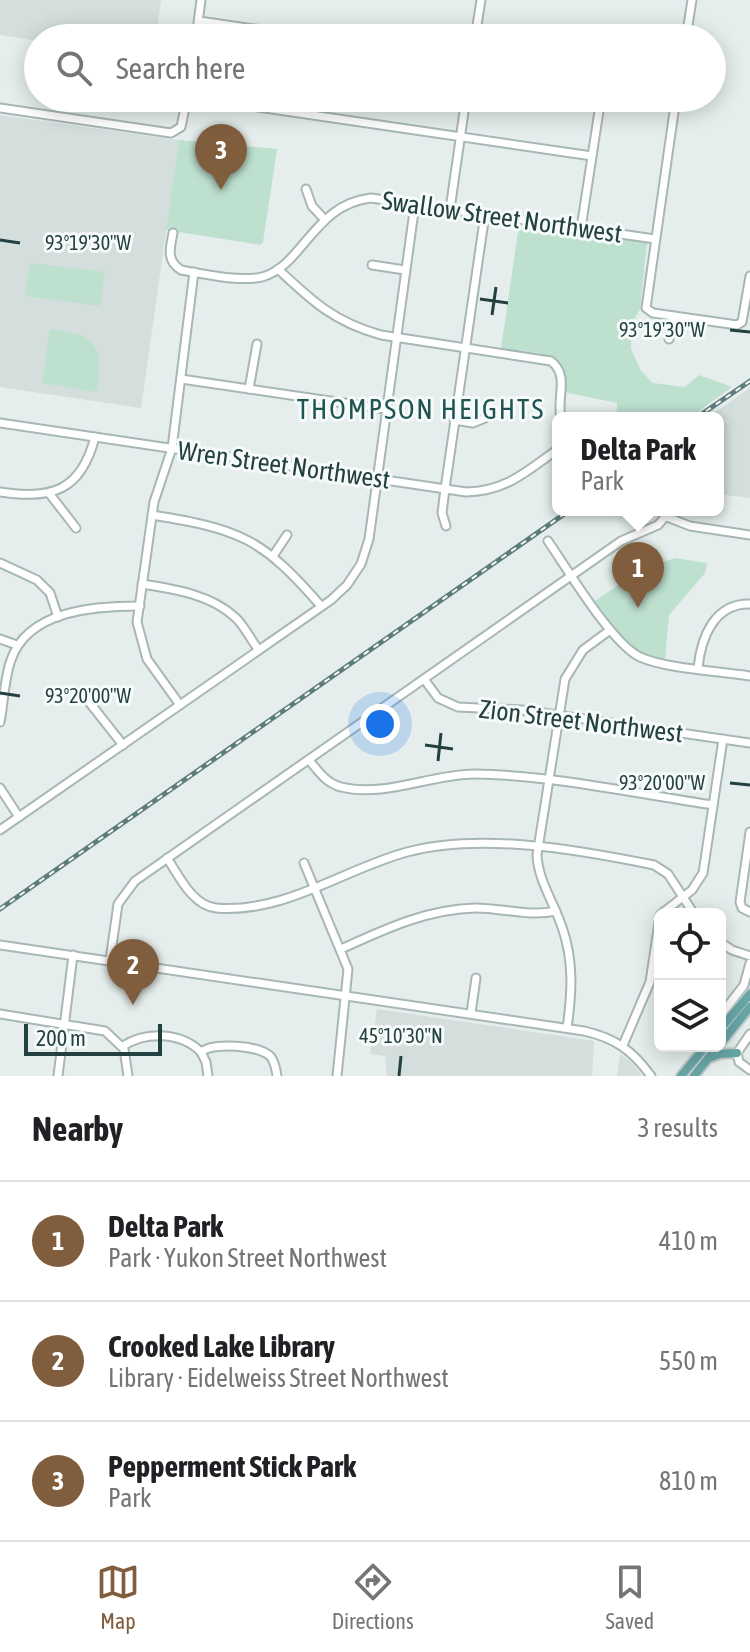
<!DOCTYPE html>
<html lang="en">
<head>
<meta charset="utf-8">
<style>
  :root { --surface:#fff; --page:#f2f2f2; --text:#202124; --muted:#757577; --line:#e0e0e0; --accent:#805d3d }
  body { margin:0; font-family:"Asap Condensed",sans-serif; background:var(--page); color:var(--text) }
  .controls { position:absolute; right:24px; bottom:24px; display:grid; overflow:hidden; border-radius:12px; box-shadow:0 4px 20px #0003 }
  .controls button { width:72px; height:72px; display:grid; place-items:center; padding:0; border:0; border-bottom:2px solid var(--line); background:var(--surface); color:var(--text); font:40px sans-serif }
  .scale { position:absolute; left:24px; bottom:20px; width:138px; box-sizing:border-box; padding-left:8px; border:4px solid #234141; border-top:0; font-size:22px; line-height:28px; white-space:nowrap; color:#234141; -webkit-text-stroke:6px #f6faf9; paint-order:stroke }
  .you { position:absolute; left:380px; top:724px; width:28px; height:28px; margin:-20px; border:6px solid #fff; border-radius:50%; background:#1a73e8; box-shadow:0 0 0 12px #1a73e833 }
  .badge { display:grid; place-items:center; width:52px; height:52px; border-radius:50%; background:var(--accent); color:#fff; font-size:26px; font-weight:700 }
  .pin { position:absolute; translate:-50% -66px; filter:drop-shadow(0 2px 4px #0008) }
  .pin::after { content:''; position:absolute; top:42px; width:28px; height:24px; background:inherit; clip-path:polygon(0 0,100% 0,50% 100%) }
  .popup { position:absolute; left:552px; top:412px; width:172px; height:104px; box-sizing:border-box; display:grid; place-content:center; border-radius:12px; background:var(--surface); filter:drop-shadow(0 2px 6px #0005); font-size:26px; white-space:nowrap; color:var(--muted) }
  .popup b { font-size:30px; color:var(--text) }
  .popup::after { content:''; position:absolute; left:50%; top:100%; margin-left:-16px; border:16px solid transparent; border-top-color:var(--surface) }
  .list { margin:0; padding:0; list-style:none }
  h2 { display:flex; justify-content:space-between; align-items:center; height:104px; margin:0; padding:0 32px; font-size:34px }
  h2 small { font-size:26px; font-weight:400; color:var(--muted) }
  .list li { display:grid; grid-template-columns:52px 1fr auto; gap:24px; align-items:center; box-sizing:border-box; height:120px; padding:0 32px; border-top:2px solid var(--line) }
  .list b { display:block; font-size:30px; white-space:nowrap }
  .list p { margin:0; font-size:26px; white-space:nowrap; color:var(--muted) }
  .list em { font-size:26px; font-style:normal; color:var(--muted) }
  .icon { flex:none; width:44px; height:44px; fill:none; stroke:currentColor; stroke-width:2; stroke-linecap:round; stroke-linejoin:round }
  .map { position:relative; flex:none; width:750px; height:1076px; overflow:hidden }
  .search { position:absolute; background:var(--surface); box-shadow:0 4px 20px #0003; left:24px; right:24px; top:24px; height:88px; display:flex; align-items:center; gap:20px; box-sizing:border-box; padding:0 28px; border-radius:44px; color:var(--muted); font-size:30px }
  .sheet { height:464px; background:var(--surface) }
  nav { display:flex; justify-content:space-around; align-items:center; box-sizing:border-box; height:112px; border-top:2px solid var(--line); background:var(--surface); font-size:22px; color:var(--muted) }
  nav a { display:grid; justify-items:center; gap:4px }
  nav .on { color:var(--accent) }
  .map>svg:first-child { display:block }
  .built { fill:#d3dedd }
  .green { fill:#bde0cf }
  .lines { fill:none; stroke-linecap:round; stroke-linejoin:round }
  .minor-casing { stroke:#a7b7b5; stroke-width:11 }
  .major-casing { stroke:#c1caca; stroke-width:12 }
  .minor { stroke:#fff; stroke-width:7 }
  .major { stroke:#68a5a5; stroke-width:8 }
  .rail-casing { stroke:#5e7c7c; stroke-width:5 }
  .rail { stroke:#f6faf9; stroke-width:2; stroke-dasharray:6; stroke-linecap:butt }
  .ticks { fill:none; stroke:#234141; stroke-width:3 }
  .labels { text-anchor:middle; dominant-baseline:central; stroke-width:6; stroke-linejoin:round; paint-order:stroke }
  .street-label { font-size:26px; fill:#234141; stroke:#f6faf9 }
  .neighbourhood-label { font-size:28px; letter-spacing:2px; fill:#1e5454; stroke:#f6faf9 }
  .ticks-label { font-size:20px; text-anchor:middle; fill:#234141; stroke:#f6faf9; stroke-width:6; stroke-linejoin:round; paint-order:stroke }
</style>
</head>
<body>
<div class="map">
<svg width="750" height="1076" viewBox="0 0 750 1076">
  <rect width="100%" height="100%" fill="#e5eeec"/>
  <g class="built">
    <path d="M0,0H161L156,38H38V41L0,35Z"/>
    <path d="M0,115L179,140L141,408L0,387Z"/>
    <path d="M750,388V498L718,494V418H707Z"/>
    <path d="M377,1009L594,1041L592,1076H387L385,1056L370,1054Z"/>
    <path d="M620,1054L632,1063L642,1076H617Z"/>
  </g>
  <g class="green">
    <path d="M179,140L277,149L263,242L260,245L166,230Z"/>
    <path d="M519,225L647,243L640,309L632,324L631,349L641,371L653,383L685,387L699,375L732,387L689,418H616L617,403L564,392C569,348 534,353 501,349Z"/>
    <path d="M30,263L105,272L100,306L25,296Z"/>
    <path d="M50,329C97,334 104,346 97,392L42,383Z"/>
    <path d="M675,558L707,563L705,573L669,615L665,659C626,652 617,633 595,601L639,571Z"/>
  </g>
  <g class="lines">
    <g class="minor-casing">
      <g id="minor">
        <path d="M199,21L317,38"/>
        <path d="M196,38L201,0"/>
        <path d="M475,38L481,0"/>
        <path d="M686,38L692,0"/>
        <path d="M196,98L592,156"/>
        <path d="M676,98L646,308L653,313L737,325L742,322L750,276"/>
        <path d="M0,108L171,133L181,127L187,98"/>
        <path d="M306,189L312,206L325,220"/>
        <path d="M450,209L466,98"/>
        <path d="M581,228L601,98"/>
        <path d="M173,233C170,248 166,261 181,270C203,274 240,282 262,277C303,266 314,204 371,198L655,239"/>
        <path d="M372,265L405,270"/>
        <path d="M278,269C312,301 334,322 381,335L551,361C570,376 556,398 561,418"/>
        <path d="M669,339L673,316"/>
        <path d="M181,379L385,409"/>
        <path d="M249,389L257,344"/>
        <path d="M454,420L473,423L485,418"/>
        <path d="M0,423L466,492C506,491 526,472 558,449"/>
        <path d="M0,492C52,500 81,491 95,437"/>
        <path d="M49,493L76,528"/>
        <path d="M152,515C240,529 262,538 321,606"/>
        <path d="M667,517L690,526L750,535"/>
        <path d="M446,526L442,513L445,489L485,214"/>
        <path d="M548,541C568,570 612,644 640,657C667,669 719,671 750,676"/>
        <path d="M273,556L287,535"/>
        <path d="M0,563L37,580L50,593L58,617"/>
        <path d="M142,584C175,589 212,595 236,618C245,627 251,640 258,649"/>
        <path d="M0,639L17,645"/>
        <path d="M698,668C701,638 714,603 750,604"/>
        <path d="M424,679L438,698L458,707L522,710L750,743"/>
        <path d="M82,693L123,745"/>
        <path d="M180,705L147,659L137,622L154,502L172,448L194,272"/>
        <path d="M0,722C4,702 4,679 11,660C28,610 95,606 140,606"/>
        <path d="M309,760C318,771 326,783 341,787C385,798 431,774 475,774C551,775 638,794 713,805"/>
        <path d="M0,788L19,817"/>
        <path d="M0,830L331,600L347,585L361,564L369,539L415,204"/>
        <path d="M750,832L740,902L742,908L750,912"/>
        <path d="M167,858C179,876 193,906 216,908C284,914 344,869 407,852C480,832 580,850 654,865L668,874L694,914"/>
        <path d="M304,863L348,969L337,1076"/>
        <path d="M661,914L692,890L703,873L723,739"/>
        <path d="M720,942L732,950L750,956"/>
        <path d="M0,945L584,1031C615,1038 632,1050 651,1076"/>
        <path d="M341,949C385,929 427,909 476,908C502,908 530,917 556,911"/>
        <path d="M110,960L118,904L135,881L621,541L658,525L671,510"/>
        <path d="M471,1013L476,978"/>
        <path d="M0,1014L105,1031L124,1049L128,1076"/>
        <path d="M720,1016L744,985L750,963"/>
        <path d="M567,1028C572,993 574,961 562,927C554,903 538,880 537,855L565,679L583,650L610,630"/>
        <path d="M750,1034L737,1053L739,1062L750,1070"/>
        <path d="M623,1045L650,982L660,916"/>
        <path d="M123,1046C146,1031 181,1032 201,1052C213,1042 260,1045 271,1057C275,1063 276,1069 277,1076"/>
        <path d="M201,1052L206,1062L208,1076"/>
        <path d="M58,1076L73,955"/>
      </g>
    </g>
    <g class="major-casing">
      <g id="major">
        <path d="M720,1029L750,994"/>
        <path d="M720,1044L750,1007"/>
        <path d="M709,1058L720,1054L737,1053"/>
        <path d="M681,1076L706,1046"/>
        <path d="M694,1076L718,1046"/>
      </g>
    </g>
    <use href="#minor" class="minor"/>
    <use href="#major" class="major"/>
    <g class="rail-casing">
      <g id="rail">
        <path d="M696,418L750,381"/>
        <path d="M0,909L570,510"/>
      </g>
    </g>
    <use href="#rail" class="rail"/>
  </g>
  <path class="ticks" d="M0,240L20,243M480,299L508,303M492,315L496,287M730,330L750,332M0,693L20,696M425,745L453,749M438,761L441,733M730,783L750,785M399,1076L401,1056"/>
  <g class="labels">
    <g class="street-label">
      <text transform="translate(502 217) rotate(8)">Swallow Street Northwest</text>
      <text transform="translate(284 465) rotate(8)">Wren Street Northwest</text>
      <text transform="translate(581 721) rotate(7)">Zion Street Northwest</text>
    </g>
    <g class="neighbourhood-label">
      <text x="421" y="409">THOMPSON HEIGHTS</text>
    </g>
  </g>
  <g class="ticks-label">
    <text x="88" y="250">93°19'30"W</text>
    <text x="662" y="337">93°19'30"W</text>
    <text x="88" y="703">93°20'00"W</text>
    <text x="662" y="790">93°20'00"W</text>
    <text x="401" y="1043">45°10'30"N</text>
  </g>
</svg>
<div class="controls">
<button><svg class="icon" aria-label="locate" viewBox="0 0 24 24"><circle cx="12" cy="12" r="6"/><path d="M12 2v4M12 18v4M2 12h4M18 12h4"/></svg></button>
<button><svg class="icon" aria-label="layers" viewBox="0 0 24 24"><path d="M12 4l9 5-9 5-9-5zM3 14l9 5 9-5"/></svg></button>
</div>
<div class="scale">200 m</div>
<div class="you"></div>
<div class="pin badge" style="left:638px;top:608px">1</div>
<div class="popup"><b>Delta Park</b>Park</div>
<div class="pin badge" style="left:133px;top:1005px">2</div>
<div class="pin badge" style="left:221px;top:190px">3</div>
<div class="search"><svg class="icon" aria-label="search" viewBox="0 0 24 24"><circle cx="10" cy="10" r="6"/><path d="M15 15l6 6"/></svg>Search here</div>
</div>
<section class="sheet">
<h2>Nearby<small>3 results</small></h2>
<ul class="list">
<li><span class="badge">1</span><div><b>Delta Park</b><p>Park · Yukon Street Northwest</p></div><em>410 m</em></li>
<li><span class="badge">2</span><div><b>Crooked Lake Library</b><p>Library · Eidelweiss Street Northwest</p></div><em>550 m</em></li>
<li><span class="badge">3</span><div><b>Pepperment Stick Park</b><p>Park</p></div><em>810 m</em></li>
</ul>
</section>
<nav>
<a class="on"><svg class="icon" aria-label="map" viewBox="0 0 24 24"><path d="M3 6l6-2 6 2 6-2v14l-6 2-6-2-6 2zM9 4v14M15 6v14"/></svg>Map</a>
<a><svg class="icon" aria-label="directions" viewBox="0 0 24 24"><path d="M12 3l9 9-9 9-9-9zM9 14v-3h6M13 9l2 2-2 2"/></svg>Directions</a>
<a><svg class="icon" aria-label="saved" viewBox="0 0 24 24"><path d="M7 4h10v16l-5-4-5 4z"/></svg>Saved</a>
</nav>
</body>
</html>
